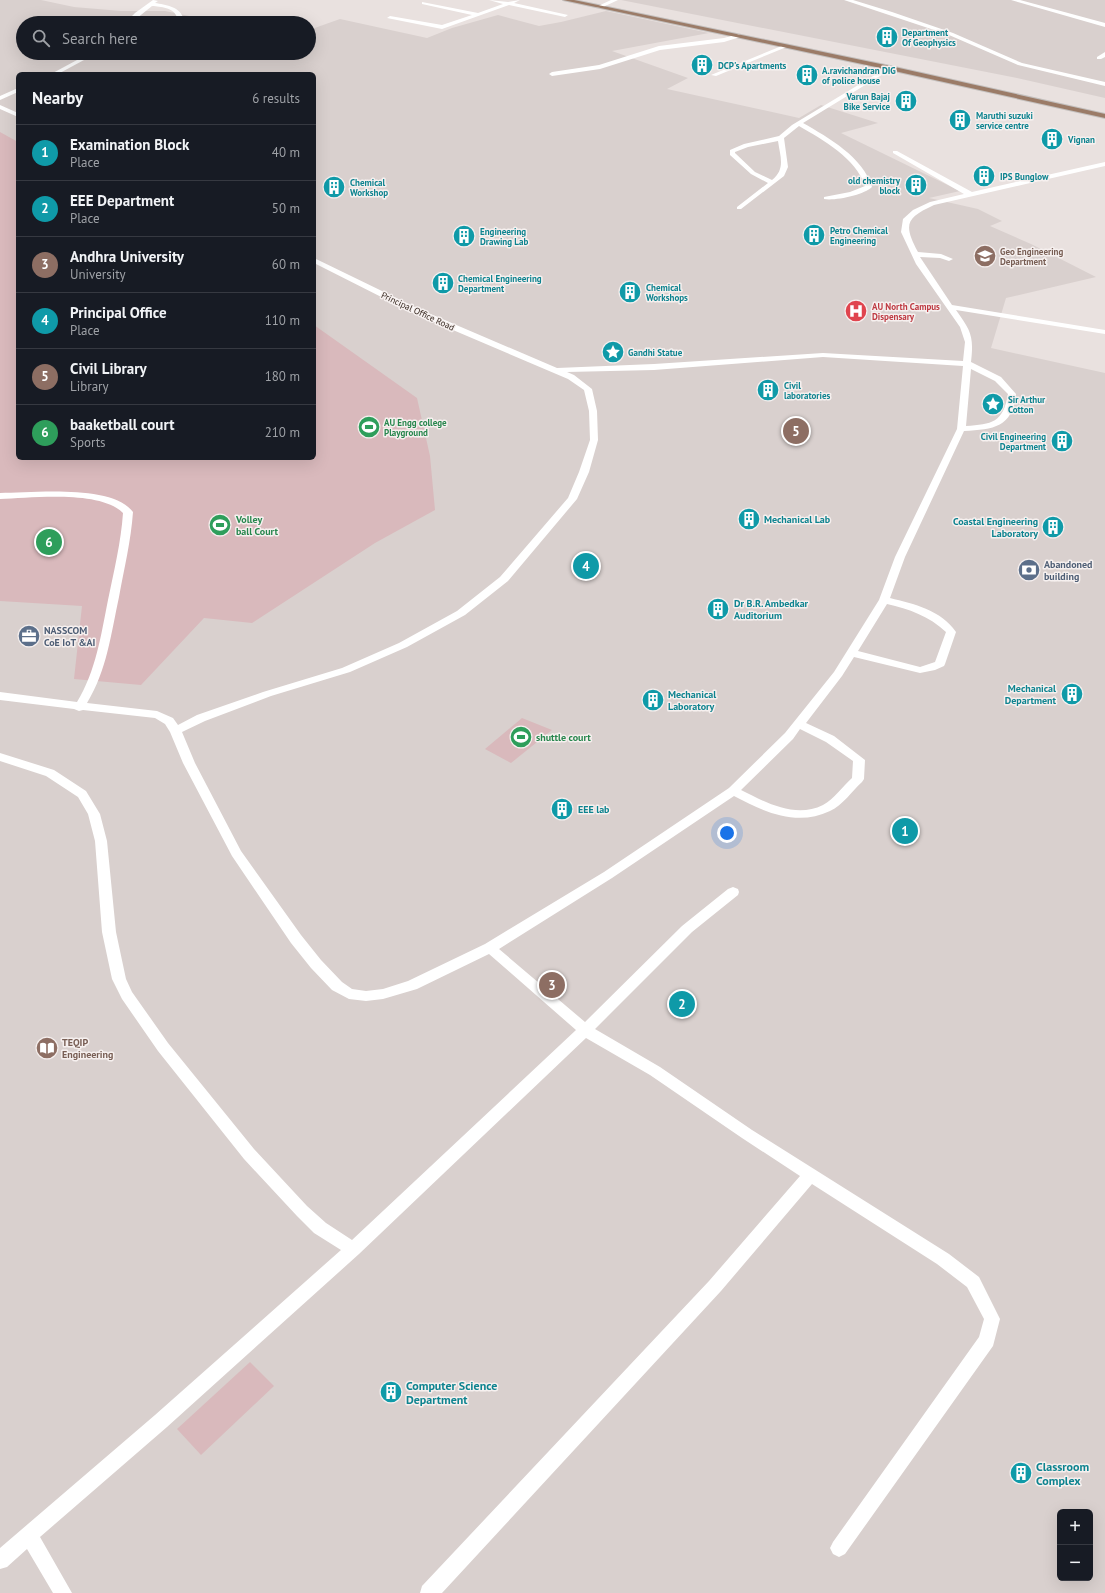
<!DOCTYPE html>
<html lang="en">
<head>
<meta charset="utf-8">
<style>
  :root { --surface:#171b24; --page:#20242c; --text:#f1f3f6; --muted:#9ea1a6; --line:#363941; --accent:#6070e7 }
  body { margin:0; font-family:"PT Sans",sans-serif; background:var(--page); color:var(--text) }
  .controls { position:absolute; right:12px; bottom:12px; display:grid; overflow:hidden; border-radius:6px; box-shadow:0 4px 16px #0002 }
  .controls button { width:36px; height:36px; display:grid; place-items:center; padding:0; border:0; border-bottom:1px solid var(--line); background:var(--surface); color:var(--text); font:20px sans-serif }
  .you { position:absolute; left:727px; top:833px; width:14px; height:14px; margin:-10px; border:3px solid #fff; border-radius:50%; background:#1a73e8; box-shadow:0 0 0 6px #1a73e833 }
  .badge { display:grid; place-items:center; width:26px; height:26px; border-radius:50%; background:var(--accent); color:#fff; font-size:13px; font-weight:700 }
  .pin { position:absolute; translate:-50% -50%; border:2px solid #fff; box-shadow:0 1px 4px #0006 }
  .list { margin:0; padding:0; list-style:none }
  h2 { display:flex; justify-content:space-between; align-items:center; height:52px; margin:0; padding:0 16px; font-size:17px }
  h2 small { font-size:13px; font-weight:400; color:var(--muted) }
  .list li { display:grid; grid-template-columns:26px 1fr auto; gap:12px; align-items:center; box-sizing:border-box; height:56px; padding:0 16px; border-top:1px solid var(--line) }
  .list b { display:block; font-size:15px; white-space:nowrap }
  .list p { margin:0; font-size:13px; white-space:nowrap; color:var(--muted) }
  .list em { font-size:13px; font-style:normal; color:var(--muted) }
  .icon { flex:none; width:22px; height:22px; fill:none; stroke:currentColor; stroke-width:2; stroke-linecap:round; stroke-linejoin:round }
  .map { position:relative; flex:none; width:1105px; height:1593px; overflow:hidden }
  .search { position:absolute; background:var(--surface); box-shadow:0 4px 16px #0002; left:16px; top:16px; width:300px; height:44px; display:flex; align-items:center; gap:10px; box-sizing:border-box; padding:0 14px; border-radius:22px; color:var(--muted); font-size:15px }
  .panel { position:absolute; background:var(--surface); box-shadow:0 4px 16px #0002; left:16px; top:72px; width:300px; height:388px; border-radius:6px }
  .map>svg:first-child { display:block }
  .built { fill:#d9d0ce; fill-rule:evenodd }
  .green { fill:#d9b9bc }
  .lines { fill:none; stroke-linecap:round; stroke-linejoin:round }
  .major-casing { stroke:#c3bfbd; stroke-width:2 }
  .minor { fill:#fff; fill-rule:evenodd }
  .major { fill:#9b7b67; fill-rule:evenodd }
  .labels { text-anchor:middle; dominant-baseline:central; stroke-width:3; stroke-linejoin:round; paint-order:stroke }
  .far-culture-label { font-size:9px; font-weight:bold; fill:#0d838f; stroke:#f6f0ef; text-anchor:start }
  .far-education-label { font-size:9px; font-weight:bold; fill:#785e54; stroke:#f6f0ef; text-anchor:start }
  .far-health-label { font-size:9px; font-weight:bold; fill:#be3a42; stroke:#f6f0ef; text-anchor:start }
  .far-street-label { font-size:9px; fill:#382a22; stroke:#f6f0ef }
  .far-leisure-label { font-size:9px; font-weight:bold; fill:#27864d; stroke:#f6f0ef; text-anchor:start }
  .leisure-label { font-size:10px; font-weight:bold; fill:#27864d; stroke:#f6f0ef; text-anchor:start }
  .culture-label { font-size:10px; font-weight:bold; fill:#0d838f; stroke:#f6f0ef; text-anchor:start }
  .service-label { font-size:10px; font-weight:bold; fill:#4e5e75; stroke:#f6f0ef; text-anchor:start }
  .education-label { font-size:10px; font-weight:bold; fill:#785e54; stroke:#f6f0ef; text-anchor:start }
  .near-culture-label { font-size:12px; font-weight:bold; fill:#0d838f; stroke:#f6f0ef; text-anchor:start }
</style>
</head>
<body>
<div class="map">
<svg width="1105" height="1593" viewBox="0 0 1105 1593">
  <rect width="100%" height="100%" fill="#e9e1df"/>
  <g class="built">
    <path d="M0,0H41L74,7L121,11H165L223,23H23V53H309V30L340,19L427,38L452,28L498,15L539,26L561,22L606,11L709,33L612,51L688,78L667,89L799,118L821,105L878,123L841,133L960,191L929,198L978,209L1002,221L990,226L1031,244L1096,277L1006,298L991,348L1105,373V1593H0ZM18,74H314V458H18ZM1060,1512H1090V1578H1060Z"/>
    <path d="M621,0H1105V98L1017,78Z"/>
  </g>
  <g class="green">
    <path d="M0,132L18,142V458H314V325L417,398L430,456L435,510L375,543L252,623L204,618L141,685L74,679L82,606L0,601Z"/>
    <path d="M522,718L552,730L511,763L485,749Z"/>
    <path d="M250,1362L274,1386L201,1455L177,1429Z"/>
  </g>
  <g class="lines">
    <g class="major-casing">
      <path id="major" d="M563,0H574L890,66L1105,114V118L890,70Z"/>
    </g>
    <g class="minor">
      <path d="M153,0L158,1L155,3C166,5 178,6 183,17L181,23H175L177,17C173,7 161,7 152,6L131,23H125L135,13Z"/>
      <path d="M489,0L508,2L520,0L514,3L568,15L565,17L509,5L442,29L387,18L390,16L442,25L472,15L422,4V2L478,13L503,4Z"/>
      <path d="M611,0H618L601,8L596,7Z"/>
      <path d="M844,0H853L892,12L953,33L1022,63L1105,82V86L1018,65L949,35Z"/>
      <path d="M1011,0H1020L1105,23V27Z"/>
      <path d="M738,34L740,35V37L724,42L660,50L600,69L552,76L549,74L552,72L599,65L659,46L724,38Z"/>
      <path d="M784,45L789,46L716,76L711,75Z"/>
      <path d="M1105,52V57L1101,59H1097V57Z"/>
      <path d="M90,53H97L58,74H51Z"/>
      <path d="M888,67L893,68L803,123C829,138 863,157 872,187C864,195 835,201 824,199V197L850,192L865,186C856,158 823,140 799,126L784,138L788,167L784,176L741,209H737V207L768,183L751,174L730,155V150L744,144L779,136L792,125ZM778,141C780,156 786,169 772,180L755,172L735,153V152L748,147Z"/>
      <path d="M18,88V92L0,100V96Z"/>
      <path d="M0,105L18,113V117L0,109Z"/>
      <path d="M893,151H897L972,192L1105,162V166L934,205C906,218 903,224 918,252L941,254L953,259L949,261L940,258L920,257L952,305L1105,330V334L956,310C971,331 974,336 971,362L1001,377L1016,394C1012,428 994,429 964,431L905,557L890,598C914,604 941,610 956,632L945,664L944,666L935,670L920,673L854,657L842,676L806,723L834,736L865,760L864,779L862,782C852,791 843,805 830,811C797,827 764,812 734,796L612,878L499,949L585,1022L682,926L728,889L733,887L738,889L739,892L738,895L692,932L595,1029L660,1067L752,1130L949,1254L979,1277L1000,1319L993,1346L845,1554L839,1557L833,1554L830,1548L833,1542L979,1337L984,1319L967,1287L937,1264L812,1184L721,1291L442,1593H420L422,1586L709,1281L800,1176L742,1138L650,1075L586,1038L359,1254L167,1427L40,1537L72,1593H53L27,1549L7,1567L0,1569V1548L155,1415L341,1250L314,1233L297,1216L244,1159L158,1051L122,999L112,979L102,932L95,841L88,814L78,797L46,776L0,761V753L54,770L86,791L100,814L107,841L116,932L126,979L132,992L168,1043L254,1149L307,1206L326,1223L352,1240L576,1030L489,954L417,989L383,999L366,1001L349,999L332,990L311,968L291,943L232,856L183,763L170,732L165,724L155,718L83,710L79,711L74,709L0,700V692L77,702C96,671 101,635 108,600C114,571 121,542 123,513C100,490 32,498 0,499V493C33,493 112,484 133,512C131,541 124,569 119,597C111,634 107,670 87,703L157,711L173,718L178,725L197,715L263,692L342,668L399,643L457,611L500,577L568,498L579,472L590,440L589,411L584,390L568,379L413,313L314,263V258L419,309L557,368L654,364L823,353L963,361L965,342L960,327L916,264L901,232L903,219L913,210L930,202L964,194L893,153ZM823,357L963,366L957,429L895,557L879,600L834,672L785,733L729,788L604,872L485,944L408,981L383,989L366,991L352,989L342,982L321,960L301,935L241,851L195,763L182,732L205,721L271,696L350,672L407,647L465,615L508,581L577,499L589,472L598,440L597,411L592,389L574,375L567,372L654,370ZM971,369L995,381L1008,394C1003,423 992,424 966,426ZM887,604C909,609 929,616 946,632L935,662L920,667L858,651ZM800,729L826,742L853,761L852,778C843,786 834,799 823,805C795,819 765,802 741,790L793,739Z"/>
    </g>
    <use href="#major" class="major"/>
  </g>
  <defs>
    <g id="building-disc" transform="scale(1.15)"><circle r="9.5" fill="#0f9aa8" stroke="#f6f0ef"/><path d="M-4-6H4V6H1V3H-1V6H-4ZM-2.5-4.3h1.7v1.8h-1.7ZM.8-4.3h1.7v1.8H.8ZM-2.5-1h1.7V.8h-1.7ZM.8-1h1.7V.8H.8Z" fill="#fff"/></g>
    <g id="university-disc" transform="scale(1.15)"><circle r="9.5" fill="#8d6e63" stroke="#f6f0ef"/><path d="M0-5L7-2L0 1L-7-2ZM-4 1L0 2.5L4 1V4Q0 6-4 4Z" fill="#fff"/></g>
    <g id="hospital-disc" transform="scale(1.15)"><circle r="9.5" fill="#e0444e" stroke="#f6f0ef"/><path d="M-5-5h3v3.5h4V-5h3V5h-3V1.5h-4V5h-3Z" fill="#fff"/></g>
    <g id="sight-disc" transform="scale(1.15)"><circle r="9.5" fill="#0f9aa8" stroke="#f6f0ef"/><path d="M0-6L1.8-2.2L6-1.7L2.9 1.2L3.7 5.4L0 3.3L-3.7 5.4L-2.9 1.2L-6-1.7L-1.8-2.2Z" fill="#fff"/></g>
    <g id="stadium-disc" transform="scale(1.15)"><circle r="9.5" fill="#2e9e5b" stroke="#f6f0ef"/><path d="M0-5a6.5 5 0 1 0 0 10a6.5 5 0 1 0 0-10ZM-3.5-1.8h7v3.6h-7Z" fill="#fff"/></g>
    <g id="bank-disc" transform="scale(1.15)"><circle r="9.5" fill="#5c6f8a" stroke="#f6f0ef"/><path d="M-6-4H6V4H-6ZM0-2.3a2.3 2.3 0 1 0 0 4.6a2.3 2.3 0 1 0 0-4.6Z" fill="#fff"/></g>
    <g id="office-disc" transform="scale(1.15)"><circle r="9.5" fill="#5c6f8a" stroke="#f6f0ef"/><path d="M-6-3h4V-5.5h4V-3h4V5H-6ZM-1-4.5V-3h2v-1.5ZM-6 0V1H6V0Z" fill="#fff"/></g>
    <g id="library-disc" transform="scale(1.15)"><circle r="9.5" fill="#8d6e63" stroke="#f6f0ef"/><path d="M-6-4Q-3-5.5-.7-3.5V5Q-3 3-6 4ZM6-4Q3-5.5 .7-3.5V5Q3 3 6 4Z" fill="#fff"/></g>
  </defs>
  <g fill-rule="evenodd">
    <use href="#building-disc" x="887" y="37"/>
    <use href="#building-disc" x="702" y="65"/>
    <use href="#building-disc" x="807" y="75"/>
    <use href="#building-disc" x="906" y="101"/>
    <use href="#building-disc" x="960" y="120"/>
    <use href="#building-disc" x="1052" y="139"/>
    <use href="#building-disc" x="984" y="176"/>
    <use href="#building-disc" x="916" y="185"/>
    <use href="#building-disc" x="334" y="187"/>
    <use href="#building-disc" x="814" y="235"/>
    <use href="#building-disc" x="464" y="236"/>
    <use href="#university-disc" x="985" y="256"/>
    <use href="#building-disc" x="443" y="283"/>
    <use href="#building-disc" x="630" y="292"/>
    <use href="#hospital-disc" x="856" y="311"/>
    <use href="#sight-disc" x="613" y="352"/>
    <use href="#building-disc" x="768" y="390"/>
    <use href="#sight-disc" x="993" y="404"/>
    <use href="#stadium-disc" x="369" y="427"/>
    <use href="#building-disc" x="1062" y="441"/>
    <use href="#building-disc" x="749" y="519"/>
    <use href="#stadium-disc" x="220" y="525"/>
    <use href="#building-disc" x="1053" y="527"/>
    <use href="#bank-disc" x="1029" y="570"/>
    <use href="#building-disc" x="718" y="609"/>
    <use href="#office-disc" x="29" y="636"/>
    <use href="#building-disc" x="1072" y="694"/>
    <use href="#building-disc" x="653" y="700"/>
    <use href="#stadium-disc" x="521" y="737"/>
    <use href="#building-disc" x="562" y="809"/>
    <use href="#library-disc" x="47" y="1048"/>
    <use href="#building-disc" x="391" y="1392"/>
    <use href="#building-disc" x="1021" y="1473"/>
  </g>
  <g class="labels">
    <g class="far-culture-label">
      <text x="902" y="32">Department<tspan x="902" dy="10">Of Geophysics</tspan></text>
      <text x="718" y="65">DCP's Apartments</text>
      <text x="822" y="70">A.ravichandran DIG<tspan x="822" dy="10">of police house</tspan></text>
      <text x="890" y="96" text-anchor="end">Varun Bajaj<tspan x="890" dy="10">Bike Service</tspan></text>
      <text x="976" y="115">Maruthi suzuki<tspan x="976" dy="10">service centre</tspan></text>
      <text x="1068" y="139">Vignan</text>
      <text x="1000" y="176">IPS Bunglow</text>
      <text x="900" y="180" text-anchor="end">old chemistry<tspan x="900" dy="10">block</tspan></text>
      <text x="350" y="182">Chemical<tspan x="350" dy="10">Workshop</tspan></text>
      <text x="830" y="230">Petro Chemical<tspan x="830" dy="10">Engineering</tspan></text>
      <text x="480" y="231">Engineering<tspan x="480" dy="10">Drawing Lab</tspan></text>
      <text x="458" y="278">Chemical Engineering<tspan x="458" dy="10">Department</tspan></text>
      <text x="646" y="287">Chemical<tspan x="646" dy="10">Workshops</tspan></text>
      <text x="628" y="352">Gandhi Statue</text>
      <text x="784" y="385">Civil<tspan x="784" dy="10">laboratories</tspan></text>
      <text x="1008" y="399">Sir Arthur<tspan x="1008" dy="10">Cotton</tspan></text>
      <text x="1046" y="436" text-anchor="end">Civil Engineering<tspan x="1046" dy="10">Department</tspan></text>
    </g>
    <g class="far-education-label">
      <text x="1000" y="251">Geo Engineering<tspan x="1000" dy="10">Department</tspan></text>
    </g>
    <g class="far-health-label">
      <text x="872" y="306">AU North Campus<tspan x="872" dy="10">Dispensary</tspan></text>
    </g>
    <g class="far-street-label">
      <text transform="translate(418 311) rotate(25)">Principal Office Road</text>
    </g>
    <g class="far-leisure-label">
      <text x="384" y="422">AU Engg college<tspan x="384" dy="10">Playground</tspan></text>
    </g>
    <g class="leisure-label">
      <text x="236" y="519">Volley<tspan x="236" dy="12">ball Court</tspan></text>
      <text x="536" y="737">shuttle court</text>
    </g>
    <g class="culture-label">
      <text x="764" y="519">Mechanical Lab</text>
      <text x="1038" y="521" text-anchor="end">Coastal Engineering<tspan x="1038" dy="12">Laboratory</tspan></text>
      <text x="734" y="603">Dr B.R. Ambedkar<tspan x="734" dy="12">Auditorium</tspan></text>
      <text x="1056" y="688" text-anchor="end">Mechanical<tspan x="1056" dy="12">Department</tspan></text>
      <text x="668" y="694">Mechanical<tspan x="668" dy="12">Laboratory</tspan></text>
      <text x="578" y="809">EEE lab</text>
    </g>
    <g class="service-label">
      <text x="1044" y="564">Abandoned<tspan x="1044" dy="12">building</tspan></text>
      <text x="44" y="630">NASSCOM<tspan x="44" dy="12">CoE IoT &amp;AI</tspan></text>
    </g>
    <g class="education-label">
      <text x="62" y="1042">TEQIP<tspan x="62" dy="12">Engineering</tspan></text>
    </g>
    <g class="near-culture-label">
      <text x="406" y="1385">Computer Science<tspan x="406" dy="14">Department</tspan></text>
      <text x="1036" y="1466">Classroom<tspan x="1036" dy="14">Complex</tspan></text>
    </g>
  </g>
</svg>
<div class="controls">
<button>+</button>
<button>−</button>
</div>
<div class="you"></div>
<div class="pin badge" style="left:905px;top:831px;background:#0f9aa8">1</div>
<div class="pin badge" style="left:682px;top:1004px;background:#0f9aa8">2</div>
<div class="pin badge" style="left:552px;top:985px;background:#8d6e63">3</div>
<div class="pin badge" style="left:586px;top:566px;background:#0f9aa8">4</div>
<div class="pin badge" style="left:796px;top:431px;background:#8d6e63">5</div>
<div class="pin badge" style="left:49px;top:542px;background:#2e9e5b">6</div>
<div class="search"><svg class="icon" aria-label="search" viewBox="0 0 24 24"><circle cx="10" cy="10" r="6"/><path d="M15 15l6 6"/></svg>Search here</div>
<section class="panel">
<h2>Nearby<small>6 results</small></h2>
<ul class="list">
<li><span class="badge" style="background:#0f9aa8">1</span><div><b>Examination Block</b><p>Place</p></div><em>40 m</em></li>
<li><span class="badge" style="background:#0f9aa8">2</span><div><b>EEE Department</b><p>Place</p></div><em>50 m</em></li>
<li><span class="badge" style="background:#8d6e63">3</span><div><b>Andhra University</b><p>University</p></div><em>60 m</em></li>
<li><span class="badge" style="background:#0f9aa8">4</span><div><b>Principal Office</b><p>Place</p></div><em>110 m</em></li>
<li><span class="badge" style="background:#8d6e63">5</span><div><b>Civil Library</b><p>Library</p></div><em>180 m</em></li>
<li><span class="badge" style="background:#2e9e5b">6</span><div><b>baaketball court</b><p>Sports</p></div><em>210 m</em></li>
</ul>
</section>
</div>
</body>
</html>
